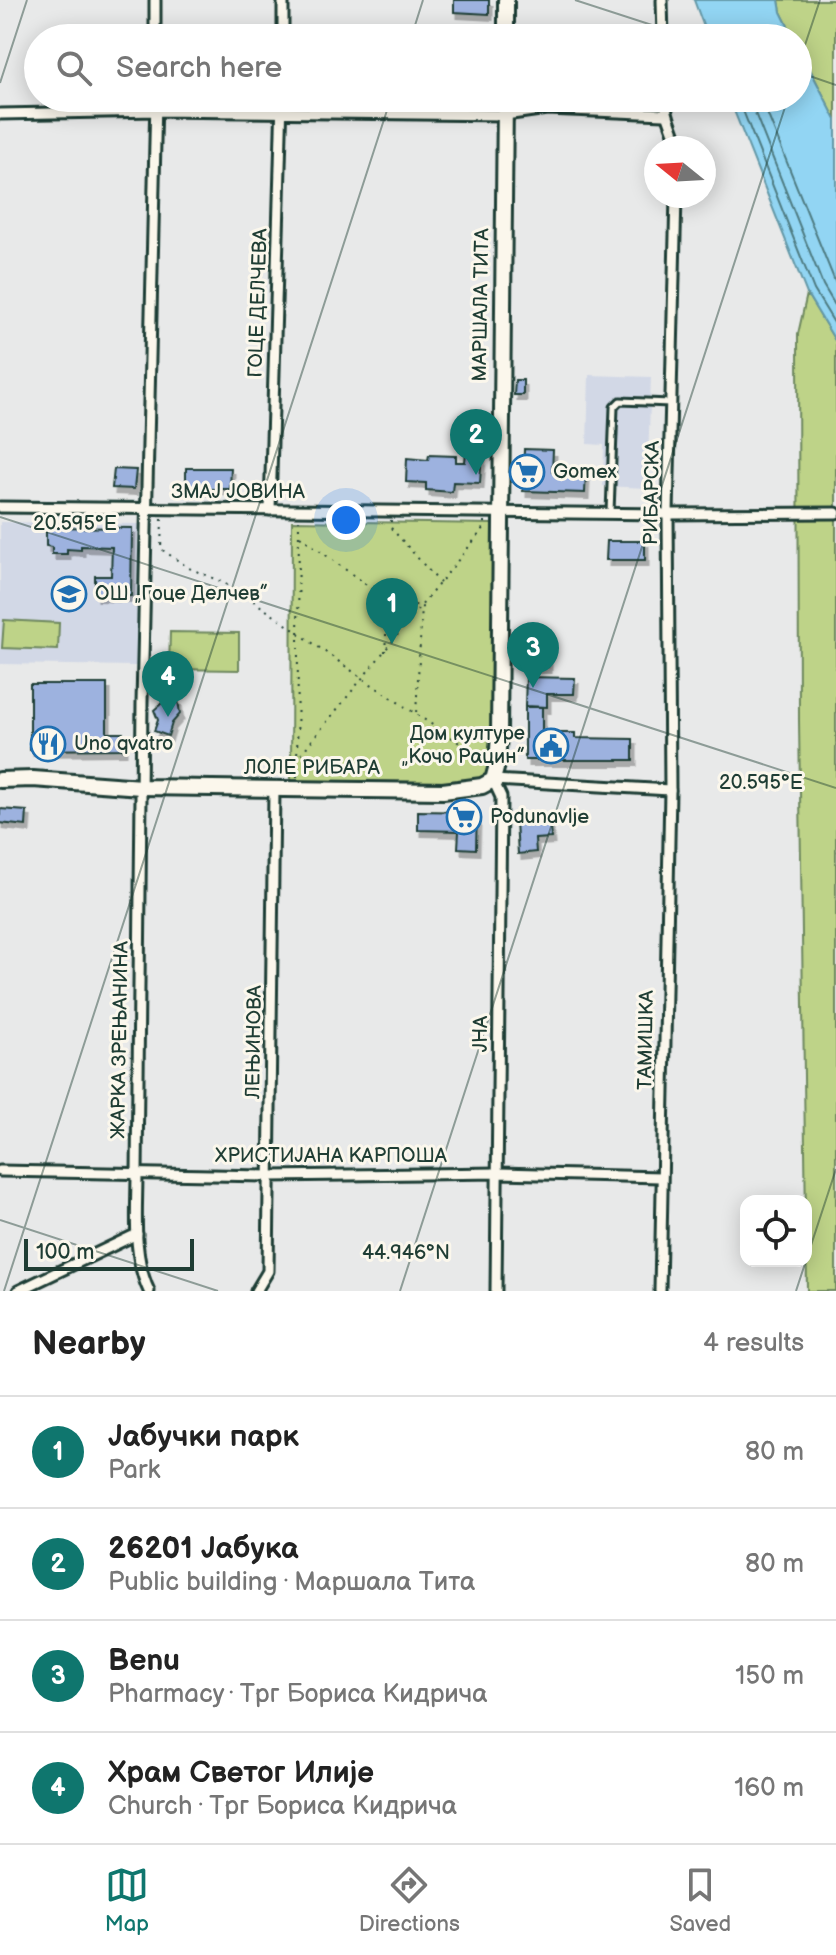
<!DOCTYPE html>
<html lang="en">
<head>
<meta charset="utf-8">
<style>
  :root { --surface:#fff; --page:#f6f6f6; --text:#222; --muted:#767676; --line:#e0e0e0; --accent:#0f766e }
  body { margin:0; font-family:"Balsamiq Sans",sans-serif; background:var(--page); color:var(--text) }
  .controls { position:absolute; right:24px; bottom:24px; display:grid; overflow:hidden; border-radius:16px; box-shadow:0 4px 20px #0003 }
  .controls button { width:72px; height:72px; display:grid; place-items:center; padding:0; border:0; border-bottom:2px solid var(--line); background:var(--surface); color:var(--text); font:40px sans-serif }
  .compass { position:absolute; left:644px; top:136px; width:72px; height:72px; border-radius:50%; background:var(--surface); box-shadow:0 4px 20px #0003; rotate:288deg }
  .scale { position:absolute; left:24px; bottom:20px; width:170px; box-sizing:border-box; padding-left:8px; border:4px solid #1f3d34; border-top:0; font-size:22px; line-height:28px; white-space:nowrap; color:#1f3d34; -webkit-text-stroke:6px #fbf7ec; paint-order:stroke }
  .you { position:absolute; left:346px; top:520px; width:28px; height:28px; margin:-20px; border:6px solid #fff; border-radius:50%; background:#1a73e8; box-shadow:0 0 0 12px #1a73e833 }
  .badge { display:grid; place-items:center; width:52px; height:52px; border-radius:50%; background:var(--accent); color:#fff; font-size:26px; font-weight:700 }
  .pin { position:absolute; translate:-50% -66px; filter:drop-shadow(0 2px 4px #0008) }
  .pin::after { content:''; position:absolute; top:42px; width:28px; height:24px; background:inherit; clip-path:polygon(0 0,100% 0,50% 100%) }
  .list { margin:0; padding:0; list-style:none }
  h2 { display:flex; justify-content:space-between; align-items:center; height:104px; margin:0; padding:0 32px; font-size:34px }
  h2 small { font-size:26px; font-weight:400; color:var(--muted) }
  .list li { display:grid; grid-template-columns:52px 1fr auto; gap:24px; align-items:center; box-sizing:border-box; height:112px; padding:0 32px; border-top:2px solid var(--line) }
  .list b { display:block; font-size:30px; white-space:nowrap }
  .list p { margin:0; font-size:26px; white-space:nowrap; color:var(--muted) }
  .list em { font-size:26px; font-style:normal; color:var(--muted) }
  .icon { flex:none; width:44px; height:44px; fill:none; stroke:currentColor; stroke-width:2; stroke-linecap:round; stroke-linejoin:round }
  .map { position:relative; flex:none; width:836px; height:1291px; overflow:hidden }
  .search { position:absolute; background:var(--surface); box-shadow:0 4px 20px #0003; left:24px; right:24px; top:24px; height:88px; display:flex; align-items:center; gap:20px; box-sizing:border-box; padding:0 28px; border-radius:44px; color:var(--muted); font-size:30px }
  .sheet { height:552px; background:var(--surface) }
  nav { display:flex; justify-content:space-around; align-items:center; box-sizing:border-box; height:112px; border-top:2px solid var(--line); background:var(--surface); font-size:22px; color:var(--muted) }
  nav a { display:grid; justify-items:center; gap:4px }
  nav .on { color:var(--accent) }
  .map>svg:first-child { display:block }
  .built { fill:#d2d8e6 }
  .green { fill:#bed388; stroke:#6e885e; stroke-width:2 }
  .water { fill:#92d5f3; stroke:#6498a7; stroke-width:2 }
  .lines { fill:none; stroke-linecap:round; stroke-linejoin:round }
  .shore { stroke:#4d7a80; stroke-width:2 }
  .building { fill:#9db2df; stroke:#1f3d34; stroke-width:2; filter:url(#shadow) }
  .lane-casing { stroke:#1f3d34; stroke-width:11 }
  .street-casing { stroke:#1f3d34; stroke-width:15 }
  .secondary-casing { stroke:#1f3d34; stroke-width:20 }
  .path { stroke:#1f3d34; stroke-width:2; stroke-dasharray:2 6; stroke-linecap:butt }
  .lane { stroke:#fbf7ec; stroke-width:5 }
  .street { stroke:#fbf7ec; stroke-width:9 }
  .secondary { stroke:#fbf7ec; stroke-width:14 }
  .ticks { fill:none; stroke:#1f3d34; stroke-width:2; stroke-opacity:0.45 }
  .labels { text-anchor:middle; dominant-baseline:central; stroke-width:6; stroke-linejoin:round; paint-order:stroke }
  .street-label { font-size:20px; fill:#1f3d34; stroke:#fbf7ec }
  .poi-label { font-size:20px; fill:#1f3d34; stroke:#fbf7ec; text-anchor:start }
  .ticks-label { font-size:20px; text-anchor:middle; fill:#1f3d34; stroke:#fbf7ec; stroke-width:6; stroke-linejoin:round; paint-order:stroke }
</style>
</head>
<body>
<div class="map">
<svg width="836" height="1291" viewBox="0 0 836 1291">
  <defs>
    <filter id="shadow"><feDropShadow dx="3.5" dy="6" stdDeviation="0" flood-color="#0004"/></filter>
  </defs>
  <rect width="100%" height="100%" fill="#e8e9e9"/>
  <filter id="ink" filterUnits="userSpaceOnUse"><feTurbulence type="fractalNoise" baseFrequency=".0125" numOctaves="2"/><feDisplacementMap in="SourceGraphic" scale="16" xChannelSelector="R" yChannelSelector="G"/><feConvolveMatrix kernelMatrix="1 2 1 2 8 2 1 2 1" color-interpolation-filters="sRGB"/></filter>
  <g filter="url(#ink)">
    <g class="built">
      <path d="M589,375L651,377L647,488L603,486L604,445L587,444Z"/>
      <path d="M0,522L139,524L136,666L0,664Z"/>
    </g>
    <g class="green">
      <path d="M779,0H836V120L798,46V38H794L781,12Z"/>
      <path d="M807,294L836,342V1291H807L799,720L798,334Z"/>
      <path d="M292,521L493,524L492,763L487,775L475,782L291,781Z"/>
      <path d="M4,620L59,623L58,650L2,648Z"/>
      <path d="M170,632L239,633V670L169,669Z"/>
    </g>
    <g class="water">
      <path d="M694,0H779L781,12L794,38H708Z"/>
      <path d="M798,46L836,120V342L807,294L729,98H798Z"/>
    </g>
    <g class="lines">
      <g class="shore">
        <path d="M738,98L814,290L836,326"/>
        <path d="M749,98L823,285L836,307"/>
        <path d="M761,98L836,284"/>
      </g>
    </g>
    <g class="building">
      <path d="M454,0H489V14L454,12Z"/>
      <path d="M515,380H523V395H514Z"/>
      <path d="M524,449L553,450L552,472L586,473L585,493L523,491Z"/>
      <path d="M466,452L482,453L480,483L453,482L452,492L426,490V483L406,482L407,458L428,460L429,455L456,456V462H465Z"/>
      <path d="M186,468H231L230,489H186Z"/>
      <path d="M114,469L136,470L134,489L112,488Z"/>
      <path d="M46,527L132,528L131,596L95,595V576H111L112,547L81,546V550L67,549V554H52V547L46,546Z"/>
      <path d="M607,541H645V560H606Z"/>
      <rect x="528" y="633" width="20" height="34"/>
      <path d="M526,677L575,678L574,694H547V707L525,706Z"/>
      <path d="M30,684H107V733H123V749L30,750Z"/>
      <path d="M170,696L178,700L180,714L172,723L168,736L154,731L158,720L154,710Z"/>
      <path d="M525,707H542V733H575V738L633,739V760H525Z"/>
      <path d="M0,809L27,811L26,826L0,823Z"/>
      <path d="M418,811L477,812L476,849L458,848L459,831L418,830Z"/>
      <path d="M549,818L551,838L535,839L536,852L518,854L516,821Z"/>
    </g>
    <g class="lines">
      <g class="lane-casing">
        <path id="lane" d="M610,512L614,407L620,401L671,403"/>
      </g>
      <g class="street-casing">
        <g id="street">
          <path d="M155,0V38"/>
          <path d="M662,0L663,38"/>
          <path d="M283,38V0"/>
          <path d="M665,98C665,119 677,131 677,148"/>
          <path d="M0,114L157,111L505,115L547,109L665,114"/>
          <path d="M0,507L668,514L836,513"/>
          <path d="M270,510L282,98"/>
          <path d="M0,1171L270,1176L499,1173L661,1177"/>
          <path d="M18,1291L137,1234"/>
          <path d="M149,1291C132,1255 137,1212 137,1173L142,703L156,98"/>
          <path d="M256,1291L268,1271L274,790"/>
          <path d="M496,1291L501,797L493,780L670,790"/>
          <path d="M660,1291L670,790L668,514L676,196"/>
        </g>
      </g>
      <g class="secondary-casing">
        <g id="secondary">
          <path d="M506,38V0"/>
          <path d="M0,780L33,779L141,787L443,791L482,786L493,780L497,765L499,734L505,98"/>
        </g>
      </g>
      <g class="path">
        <path d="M162,519L161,549L189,568L222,582L252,600L362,678L485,760"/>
        <path d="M391,520V528L440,583"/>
        <path d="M300,536L388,601L422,606L416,714"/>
        <path d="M385,652L388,603"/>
        <path d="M296,760L485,527V521"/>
        <path d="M297,777L299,520"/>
      </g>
      <use href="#lane" class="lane"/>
      <use href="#street" class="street"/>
      <use href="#secondary" class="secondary"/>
    </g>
  </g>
  <path class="ticks" d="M575,0L692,38M411,38L423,0M798,66L820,0M798,72L836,85M0,83L27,0M0,517L836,788M0,1220L218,1291M4,1291L391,98M400,1291L788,98M796,1291L836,1169"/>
  <defs>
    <g id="supermarket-ring" transform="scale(1.8)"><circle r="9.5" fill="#fbf7ec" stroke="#1f6fb2" stroke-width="1.5"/><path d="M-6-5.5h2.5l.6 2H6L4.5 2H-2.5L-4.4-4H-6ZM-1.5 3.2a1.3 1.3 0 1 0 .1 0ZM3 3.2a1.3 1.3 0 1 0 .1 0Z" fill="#1f6fb2"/></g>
    <g id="school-ring" transform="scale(1.8)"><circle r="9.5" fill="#fbf7ec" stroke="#1f6fb2" stroke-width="1.5"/><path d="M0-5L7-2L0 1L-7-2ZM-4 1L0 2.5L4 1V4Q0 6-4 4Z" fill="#1f6fb2"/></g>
    <g id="restaurant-ring" transform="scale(1.8)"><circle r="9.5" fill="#fbf7ec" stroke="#1f6fb2" stroke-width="1.5"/><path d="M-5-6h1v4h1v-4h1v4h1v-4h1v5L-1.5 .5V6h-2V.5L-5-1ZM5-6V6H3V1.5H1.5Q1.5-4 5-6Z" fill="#1f6fb2"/></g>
    <g id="civic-ring" transform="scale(1.8)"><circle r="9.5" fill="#fbf7ec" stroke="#1f6fb2" stroke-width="1.5"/><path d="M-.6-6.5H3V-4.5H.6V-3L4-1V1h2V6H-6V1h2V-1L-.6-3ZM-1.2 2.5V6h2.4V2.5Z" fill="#1f6fb2"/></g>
  </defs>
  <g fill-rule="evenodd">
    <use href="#supermarket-ring" x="527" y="472"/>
    <use href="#school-ring" x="69" y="594"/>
    <use href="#restaurant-ring" x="48" y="744"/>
    <use href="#civic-ring" x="551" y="746"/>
    <use href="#supermarket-ring" x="464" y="817"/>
  </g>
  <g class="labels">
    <g class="street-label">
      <text transform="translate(258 303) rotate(-88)">ГОЦЕ ДЕЛЧЕВА</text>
      <text transform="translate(481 305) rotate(-89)">МАРШАЛА ТИТА</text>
      <text x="238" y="492">ЗМАЈ ЈОВИНА</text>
      <text transform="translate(652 493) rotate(-89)">РИБАРСКА</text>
      <text x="312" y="768">ЛОЛЕ РИБАРА</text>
      <text transform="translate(481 1034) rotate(-90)">ЈНА</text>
      <text transform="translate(120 1040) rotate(-89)">ЖАРКА ЗРЕЊАНИНА</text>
      <text transform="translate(646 1040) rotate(-89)">ТАМИШКА</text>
      <text transform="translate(254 1042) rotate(-89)">ЛЕЊИНОВА</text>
      <text x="331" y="1156">ХРИСТИЈАНА КАРПОША</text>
    </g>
    <g class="poi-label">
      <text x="553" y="472">Gomex</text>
      <text x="95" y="594">ОШ „Гоце Делчев”</text>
      <text x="525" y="734" text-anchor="end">Дом културе<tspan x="525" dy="23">„Кочо Рацин”</tspan></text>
      <text x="74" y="744">Uno qvatro</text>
      <text x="490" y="817">Podunavlje</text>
    </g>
  </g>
  <g class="ticks-label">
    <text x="75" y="530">20.595°E</text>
    <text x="761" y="789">20.595°E</text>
    <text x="406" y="1259">44.946°N</text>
  </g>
</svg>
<div class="controls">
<button><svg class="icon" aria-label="locate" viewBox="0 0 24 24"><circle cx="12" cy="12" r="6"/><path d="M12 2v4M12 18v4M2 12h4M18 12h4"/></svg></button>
</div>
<svg class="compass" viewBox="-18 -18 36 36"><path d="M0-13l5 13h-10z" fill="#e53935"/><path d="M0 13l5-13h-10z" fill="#767676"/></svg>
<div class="scale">100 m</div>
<div class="you"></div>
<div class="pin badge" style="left:392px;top:644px">1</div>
<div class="pin badge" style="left:476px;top:475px">2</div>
<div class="pin badge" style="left:533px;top:688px">3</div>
<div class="pin badge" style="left:168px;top:717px">4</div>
<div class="search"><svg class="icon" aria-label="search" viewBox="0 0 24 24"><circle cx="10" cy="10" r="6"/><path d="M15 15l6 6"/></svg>Search here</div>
</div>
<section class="sheet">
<h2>Nearby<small>4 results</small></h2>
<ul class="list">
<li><span class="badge">1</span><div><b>Јабучки парк</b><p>Park</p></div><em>80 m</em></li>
<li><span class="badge">2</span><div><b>26201 Јабука</b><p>Public building · Маршала Тита</p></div><em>80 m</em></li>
<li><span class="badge">3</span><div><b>Benu</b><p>Pharmacy · Трг Бориса Кидрича</p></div><em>150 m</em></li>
<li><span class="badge">4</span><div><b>Храм Светог Илије</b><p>Church · Трг Бориса Кидрича</p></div><em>160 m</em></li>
</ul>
</section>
<nav>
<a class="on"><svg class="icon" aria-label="map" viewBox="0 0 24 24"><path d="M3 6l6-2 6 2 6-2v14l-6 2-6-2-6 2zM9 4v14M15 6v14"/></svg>Map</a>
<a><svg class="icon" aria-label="directions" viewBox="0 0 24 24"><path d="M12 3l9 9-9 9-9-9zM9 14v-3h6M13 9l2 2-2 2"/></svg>Directions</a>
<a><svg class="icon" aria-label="saved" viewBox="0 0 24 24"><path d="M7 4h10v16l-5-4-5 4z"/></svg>Saved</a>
</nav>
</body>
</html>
